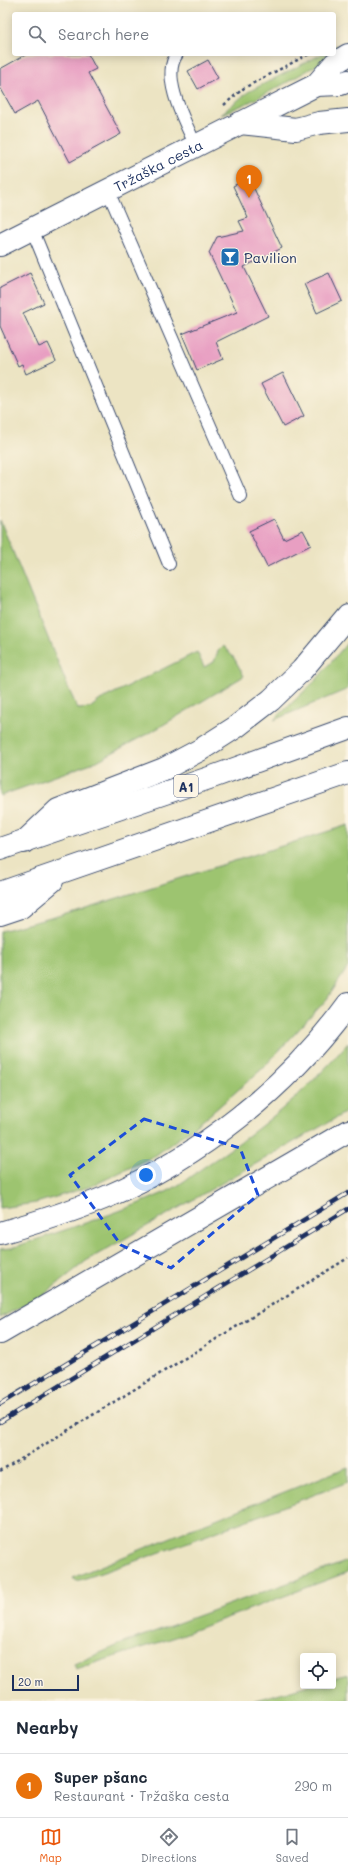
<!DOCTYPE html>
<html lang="en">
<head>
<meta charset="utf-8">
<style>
  :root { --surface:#fff; --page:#f6f6f7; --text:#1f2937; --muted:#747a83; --line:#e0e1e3; --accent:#ea580c }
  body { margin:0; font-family:Mali,sans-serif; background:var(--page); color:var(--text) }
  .controls { position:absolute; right:12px; bottom:12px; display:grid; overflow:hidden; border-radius:4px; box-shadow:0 2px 10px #0003 }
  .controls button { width:36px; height:36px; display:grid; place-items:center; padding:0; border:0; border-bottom:1px solid var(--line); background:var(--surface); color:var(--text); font:20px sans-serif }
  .scale { position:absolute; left:12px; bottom:10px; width:67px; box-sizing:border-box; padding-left:4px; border:2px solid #1b2f5e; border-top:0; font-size:11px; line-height:14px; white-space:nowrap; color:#1b2f5e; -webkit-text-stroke:3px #fcf5e5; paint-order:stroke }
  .you { position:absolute; left:146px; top:1175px; width:14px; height:14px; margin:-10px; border:3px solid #fff; border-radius:50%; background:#1a73e8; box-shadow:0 0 0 6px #1a73e833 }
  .badge { display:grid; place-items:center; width:26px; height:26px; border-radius:50%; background:var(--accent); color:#fff; font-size:13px; font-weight:700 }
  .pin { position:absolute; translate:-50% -33px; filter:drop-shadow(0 1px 2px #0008) }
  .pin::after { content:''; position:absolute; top:21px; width:14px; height:12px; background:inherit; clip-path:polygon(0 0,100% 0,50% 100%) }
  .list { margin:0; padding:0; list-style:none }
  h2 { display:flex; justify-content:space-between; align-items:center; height:52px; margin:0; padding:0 16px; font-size:17px }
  h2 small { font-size:13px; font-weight:400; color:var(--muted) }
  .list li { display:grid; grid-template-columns:26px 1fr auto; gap:12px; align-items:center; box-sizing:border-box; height:64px; padding:0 16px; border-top:1px solid var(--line) }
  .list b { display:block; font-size:15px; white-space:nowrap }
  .list p { margin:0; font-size:13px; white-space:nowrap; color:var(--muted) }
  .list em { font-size:13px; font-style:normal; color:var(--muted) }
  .icon { flex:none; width:22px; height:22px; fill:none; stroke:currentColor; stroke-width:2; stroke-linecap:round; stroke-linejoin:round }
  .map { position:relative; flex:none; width:348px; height:1701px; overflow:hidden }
  .search { position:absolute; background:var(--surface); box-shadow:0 2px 10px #0003; left:12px; right:12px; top:12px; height:44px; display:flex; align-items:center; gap:10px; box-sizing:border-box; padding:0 14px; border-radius:4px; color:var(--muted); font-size:15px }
  .sheet { height:116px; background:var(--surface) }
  nav { display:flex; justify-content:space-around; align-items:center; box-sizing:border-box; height:56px; border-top:1px solid var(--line); background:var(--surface); font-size:11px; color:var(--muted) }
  nav a { display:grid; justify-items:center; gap:2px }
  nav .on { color:var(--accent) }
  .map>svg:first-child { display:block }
  .green { fill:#9dc46f; stroke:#5c7a66 }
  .building { fill:#e89fc2 }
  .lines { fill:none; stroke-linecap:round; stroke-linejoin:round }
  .service-casing { stroke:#3a4a6d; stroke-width:14 }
  .minor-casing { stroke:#3a4a6d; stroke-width:24 }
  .secondary-casing { stroke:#3a4a6d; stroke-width:24 }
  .motorway-casing { stroke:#3a4a6d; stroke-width:24 }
  .path { stroke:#3a4a6d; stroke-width:2.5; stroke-dasharray:3 3; stroke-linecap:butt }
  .service { stroke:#fff; stroke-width:12 }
  .minor { stroke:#fff; stroke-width:22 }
  .secondary { stroke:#fff; stroke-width:22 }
  .motorway { stroke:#fff; stroke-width:22 }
  .rail-casing { stroke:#1b2f5e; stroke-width:4.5 }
  .rail { stroke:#fcf5e5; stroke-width:3; stroke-dasharray:9; stroke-linecap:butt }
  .marked { fill:none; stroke:#1d4ed8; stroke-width:3; stroke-dasharray:8 5; stroke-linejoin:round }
  .labels { text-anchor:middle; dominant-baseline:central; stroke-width:3; stroke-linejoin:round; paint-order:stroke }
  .shield { fill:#fcf5e5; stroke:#5e6a86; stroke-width:1 }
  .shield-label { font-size:13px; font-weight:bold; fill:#1b2f5e }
  .street-label { font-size:14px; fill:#1b2f5e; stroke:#fcf5e5 }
  .poi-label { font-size:14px; fill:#1b2f5e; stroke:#fcf5e5; text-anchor:start }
</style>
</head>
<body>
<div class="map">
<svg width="348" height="1701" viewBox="0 0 348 1701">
  <rect width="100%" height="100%" fill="#fcf5e5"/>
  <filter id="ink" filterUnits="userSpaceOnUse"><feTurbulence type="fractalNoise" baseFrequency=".025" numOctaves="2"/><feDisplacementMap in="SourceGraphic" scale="8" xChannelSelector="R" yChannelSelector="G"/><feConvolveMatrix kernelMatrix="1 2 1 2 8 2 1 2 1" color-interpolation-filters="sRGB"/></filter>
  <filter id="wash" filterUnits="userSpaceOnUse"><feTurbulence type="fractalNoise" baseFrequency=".012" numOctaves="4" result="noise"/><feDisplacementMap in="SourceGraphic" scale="16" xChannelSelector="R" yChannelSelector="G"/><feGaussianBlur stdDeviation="0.9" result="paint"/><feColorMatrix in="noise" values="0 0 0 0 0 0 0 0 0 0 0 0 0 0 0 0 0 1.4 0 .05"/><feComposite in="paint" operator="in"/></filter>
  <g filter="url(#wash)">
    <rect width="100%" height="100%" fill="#ece4c3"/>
    <g class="green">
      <path d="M337,45L344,49C304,72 264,98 221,114L248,92L322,54H334V47Z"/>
      <path d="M0,520L70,692L78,709L90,708L100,700L197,652L204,667L214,662L218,651L223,646L234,658L244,676L158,728L97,761L0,796Z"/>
      <path d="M348,642V689L274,720L316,680Z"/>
      <path d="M348,825V967L327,999L263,1068L206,1118L156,1155L92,1186L36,1203L0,1208V931L70,913Z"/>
      <path d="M348,1043V1111L86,1261L46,1293L0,1318V1249L12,1248C63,1230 117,1214 166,1192C179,1186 192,1175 204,1167C257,1132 307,1092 348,1043Z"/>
      <path d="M348,1467V1482C258,1516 168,1551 77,1581L72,1578L198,1526Z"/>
      <path d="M348,1561V1572L176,1637L76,1669L74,1664L126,1642Z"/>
      <path d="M348,1674V1701H252L305,1686H333V1678Z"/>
    </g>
    <g id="blocks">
      <g class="building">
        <path d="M27,54H88L96,69L88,73L121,134L70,162L38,101L15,114L0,87V69Z"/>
        <path d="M208,60L218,78L198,89L188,71Z"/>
        <path d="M249,178L282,248L244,267L268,316L216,342L223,359L197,370L182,334L237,312L209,253L217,237L244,231L239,221L248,218L233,186Z"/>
        <path d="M30,273L44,303L23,313L39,347L48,343L56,360L26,374L22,364L18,366L0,326V288Z"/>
        <path d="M329,273L342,301L317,313L304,284Z"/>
        <path d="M283,373L304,416L283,427L261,384Z"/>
        <path d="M274,519L284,539L303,530L311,545L267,567L249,531Z"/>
      </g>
    </g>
  </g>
  <g filter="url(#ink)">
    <use href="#blocks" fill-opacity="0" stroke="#3a4a6d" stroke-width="1"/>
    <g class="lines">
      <g class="service-casing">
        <g id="service">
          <path d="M177,54C160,77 186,124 196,146"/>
          <path d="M108,191L241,497"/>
          <path d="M32,229L169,564"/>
        </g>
      </g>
      <g class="minor-casing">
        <path id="minor" d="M0,1333L348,1131"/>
      </g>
      <g class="secondary-casing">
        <g id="secondary">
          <path d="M316,85L341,84L348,81"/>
          <path d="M240,123L296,129L319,123L348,120"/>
          <path id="s1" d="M0,245L316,85L335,63L348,55"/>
        </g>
      </g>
      <g class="motorway-casing">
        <g id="motorway">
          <path d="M24,842L58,810L164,769L200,750L236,727L271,700L302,670L348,615"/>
          <path d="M0,849L215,776L348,728"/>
          <path d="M0,893L348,773"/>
          <path d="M0,914L21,907L52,881"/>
          <path d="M0,1233C35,1223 70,1212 104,1198C200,1157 287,1088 348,1004"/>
        </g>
      </g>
      <g class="path">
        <path d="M224,105L244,88L309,54"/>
        <path d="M0,1472L348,1258"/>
      </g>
      <use href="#service" class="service"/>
      <use href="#minor" class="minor"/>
      <use href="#secondary" class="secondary"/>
      <use href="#motorway" class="motorway"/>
      <g class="rail-casing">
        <g id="rail">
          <path d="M0,1404L348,1193"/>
          <path d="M0,1422L348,1209"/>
        </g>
      </g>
      <use href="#rail" class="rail"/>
    </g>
  </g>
  <path class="marked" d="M144,1119L240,1148L258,1195L171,1268L121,1245L70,1175Z"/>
  <defs>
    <g id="bar-square" transform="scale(1)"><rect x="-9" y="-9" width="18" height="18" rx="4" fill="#1f6fb2" stroke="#fcf5e5"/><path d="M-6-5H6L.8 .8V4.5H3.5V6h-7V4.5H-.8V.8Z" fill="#fff"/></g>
  </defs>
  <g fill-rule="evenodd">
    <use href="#bar-square" x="230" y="257"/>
  </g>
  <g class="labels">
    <rect class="shield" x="174" y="775" width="24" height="22" rx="3"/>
    <g class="shield-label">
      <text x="186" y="786">A1</text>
    </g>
    <g class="street-label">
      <text stroke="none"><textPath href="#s1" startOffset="177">Tržaška cesta</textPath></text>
    </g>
    <g class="poi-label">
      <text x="244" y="257">Pavilion</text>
    </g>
  </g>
</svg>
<div class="controls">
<button><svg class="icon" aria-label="locate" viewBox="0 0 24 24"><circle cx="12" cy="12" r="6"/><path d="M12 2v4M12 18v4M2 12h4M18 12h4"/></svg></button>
</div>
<div class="scale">20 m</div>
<div class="you"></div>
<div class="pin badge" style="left:249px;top:198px;background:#e8710a">1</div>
<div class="search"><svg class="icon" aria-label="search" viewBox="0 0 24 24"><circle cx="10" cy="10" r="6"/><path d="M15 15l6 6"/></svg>Search here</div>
</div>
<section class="sheet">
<h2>Nearby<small></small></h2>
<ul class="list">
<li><span class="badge" style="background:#e8710a">1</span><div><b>Super pšanc</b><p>Restaurant · Tržaška cesta</p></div><em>290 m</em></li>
</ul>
</section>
<nav>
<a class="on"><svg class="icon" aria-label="map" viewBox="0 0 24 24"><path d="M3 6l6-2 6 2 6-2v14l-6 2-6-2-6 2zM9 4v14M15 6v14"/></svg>Map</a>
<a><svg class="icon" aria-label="directions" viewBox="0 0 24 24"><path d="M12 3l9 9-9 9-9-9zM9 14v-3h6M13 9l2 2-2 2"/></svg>Directions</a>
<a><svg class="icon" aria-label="saved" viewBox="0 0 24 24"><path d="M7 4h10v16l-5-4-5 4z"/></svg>Saved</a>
</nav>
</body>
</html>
